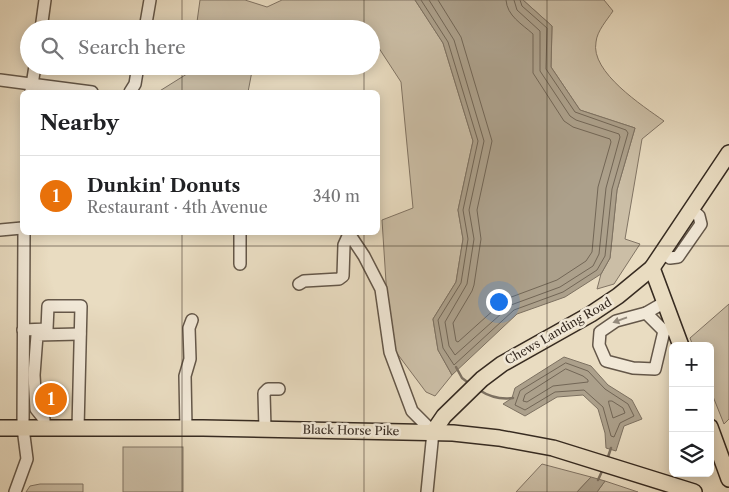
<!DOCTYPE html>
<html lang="en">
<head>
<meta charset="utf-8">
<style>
  :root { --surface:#fff; --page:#f6f6f6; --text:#202124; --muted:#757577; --line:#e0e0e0; --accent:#b45309 }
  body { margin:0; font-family:"Libre Caslon Text",serif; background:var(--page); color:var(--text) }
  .controls { position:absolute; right:15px; bottom:15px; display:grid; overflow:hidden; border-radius:8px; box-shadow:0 2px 12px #0003 }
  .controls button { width:45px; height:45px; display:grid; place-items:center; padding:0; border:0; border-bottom:1px solid var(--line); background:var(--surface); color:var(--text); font:25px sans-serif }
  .you { position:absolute; left:498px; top:301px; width:18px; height:18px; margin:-12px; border:4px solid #fff; border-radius:50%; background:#1a73e8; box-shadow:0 0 0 8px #1a73e833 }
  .badge { display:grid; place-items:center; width:32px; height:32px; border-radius:50%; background:var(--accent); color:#fff; font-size:16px; font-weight:700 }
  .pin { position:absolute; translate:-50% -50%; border:2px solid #fff; box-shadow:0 1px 5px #0006 }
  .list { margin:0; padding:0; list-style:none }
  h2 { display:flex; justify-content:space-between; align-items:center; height:65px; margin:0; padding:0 20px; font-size:21px }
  h2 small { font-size:16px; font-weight:400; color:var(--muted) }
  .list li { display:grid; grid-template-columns:32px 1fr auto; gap:15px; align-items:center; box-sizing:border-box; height:80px; padding:0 20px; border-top:1px solid var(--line) }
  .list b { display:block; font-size:19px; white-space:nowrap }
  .list p { margin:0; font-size:16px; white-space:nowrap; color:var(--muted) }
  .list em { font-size:16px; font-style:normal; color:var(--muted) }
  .icon { flex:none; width:28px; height:28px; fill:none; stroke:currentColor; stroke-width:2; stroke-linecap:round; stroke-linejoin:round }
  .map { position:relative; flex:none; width:729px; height:492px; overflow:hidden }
  .search { position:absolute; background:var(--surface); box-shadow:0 2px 12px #0003; left:20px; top:20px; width:360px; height:55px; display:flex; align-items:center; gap:12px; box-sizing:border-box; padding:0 18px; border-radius:28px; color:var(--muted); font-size:19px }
  .panel { position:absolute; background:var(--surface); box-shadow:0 2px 12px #0003; left:20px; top:90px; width:360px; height:145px; border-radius:8px }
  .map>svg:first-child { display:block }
  .green { fill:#cbbea6; stroke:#817464 }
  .water { fill:#aca08b; stroke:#7d7161 }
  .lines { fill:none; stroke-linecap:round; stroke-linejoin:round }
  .shore { stroke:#726656; stroke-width:1 }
  .stream { stroke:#7d7161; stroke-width:2.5 }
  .minor-casing { stroke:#645749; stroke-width:14 }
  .major-casing { stroke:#372b21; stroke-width:18 }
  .minor { stroke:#f1e8d7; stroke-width:11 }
  .major { stroke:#e9dcc1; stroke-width:15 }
  .oneway { fill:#948a7c }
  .grid { fill:none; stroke:#372b21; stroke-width:1; stroke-opacity:0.55 }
  .labels { text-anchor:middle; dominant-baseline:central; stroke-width:5; stroke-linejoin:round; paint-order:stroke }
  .street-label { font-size:12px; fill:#372b21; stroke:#f1e8d7 }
</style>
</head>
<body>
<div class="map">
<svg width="729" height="492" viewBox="0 0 729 492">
  <rect width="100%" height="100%" fill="#e9dcc1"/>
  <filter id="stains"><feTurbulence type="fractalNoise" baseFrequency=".004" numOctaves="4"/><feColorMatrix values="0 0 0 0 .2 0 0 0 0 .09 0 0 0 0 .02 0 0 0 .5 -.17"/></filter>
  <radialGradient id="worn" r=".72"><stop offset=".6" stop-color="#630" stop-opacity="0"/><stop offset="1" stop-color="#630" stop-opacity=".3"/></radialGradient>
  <g class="green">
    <path d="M200,0H245L267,7L282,0H415L443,43L473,141L458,210L463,239L456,282L433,319L438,350L452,375L435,396L426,392L390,344L382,220L413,208L401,82L371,36V29H196Z"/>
    <path d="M523,0H604L613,11C607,20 597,31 596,42C590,72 643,106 664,121L642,139L625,239L640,244L614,284L597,289L601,274L610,258L617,190L635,128L580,110L551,67L552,26Z"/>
    <path d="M191,66H253L248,92H158L190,72Z"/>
    <path d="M729,304V419L724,424L710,389V346H693L690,338Z"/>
    <rect x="123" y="447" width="60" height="45"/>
    <path d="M542,464L591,477L577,492H516Z"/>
    <path d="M605,481L638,492H597Z"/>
    <path d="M40,484H83V492H26L30,486Z"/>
  </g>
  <g class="water">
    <path d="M415,0H523L552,26L551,67L580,110L635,128L617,190L610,258L601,274L565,297L517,314L452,375L438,350L433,319L456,282L463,239L458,210L473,141L443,43Z"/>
    <path d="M564,357L591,366L608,385L632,400L642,419L624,426L616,451L606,448L605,433L598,409L583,395L557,397L525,416L503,404L512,398L515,388Z"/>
    <path d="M591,477L605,481L597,492H577Z"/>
  </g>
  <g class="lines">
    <g class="shore">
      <path d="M421,0L448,42L478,141L463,210L468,239L461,283L438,320L443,348L454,365L514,310L563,292L597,270L605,256L612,189L628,133L626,130L575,112L546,69L547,28L522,6L520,0"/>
      <path d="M429,0L454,40L484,141L469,210L474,239L467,284L445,322L449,346L455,355L511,305L560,287L593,266L599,254L606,188L620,137L619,134L576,120L570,116L540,71V31L517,10L514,0"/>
      <path d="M438,0L461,37L492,141L477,210L481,239L474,285L472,291L453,323L456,341L458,342L506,299L557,280L586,261L592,252L598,187L611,142L610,139L573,127L564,121L533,73V34C522,24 507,16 506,0"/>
      <path d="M566,363L588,371L605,389L628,404L634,416L620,423L614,437L611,436L603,407L584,390L555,392L525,410L515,405L520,391Z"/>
      <path d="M566,369L583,376L588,380V382L553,386L527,402L523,401L525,395Z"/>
      <path d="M609,401H612L623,408L625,413L613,418L609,404Z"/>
    </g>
    <g class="stream">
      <path d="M456,367L462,378L470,384"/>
      <path d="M479,390C490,397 500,400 513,398"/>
      <path d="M607,460L611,448"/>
      <path d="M598,480L603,469"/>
    </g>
    <g class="minor-casing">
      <g id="minor">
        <path d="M41,29L45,0"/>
        <path d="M145,29L150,0"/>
        <path d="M0,80L92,92"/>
        <path d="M31,91L35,66"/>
        <path d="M130,92L135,84L138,66"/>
        <path d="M0,230L22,228"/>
        <path d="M348,232L364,256L381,289L390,352L412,411L433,432L427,492"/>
        <path d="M662,253L670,258L678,257L701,224L699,216L691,209"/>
        <path d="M240,264V232"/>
        <path d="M299,284L304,281L339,279L343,276L344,245L349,234"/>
        <path d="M665,302L646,313L616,321L600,332L599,345L606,361L633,368L655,369L664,331L674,326"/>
        <path d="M646,313L664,331"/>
        <path d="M23,330L47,329L48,306H81L78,428"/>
        <path d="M44,428V419L36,409L34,375L37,335L80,334"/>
        <path d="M186,428L185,376L190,359L189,328L192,320"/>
        <path d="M265,429L264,393L268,389H279"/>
        <path d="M15,492L27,459L23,428L24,232"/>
      </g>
    </g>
    <g class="major-casing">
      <g id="major">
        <path d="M652,268L681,346"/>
        <path d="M710,427L729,479"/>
        <path d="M0,428H203L453,433L499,438L553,448L694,492"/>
        <path d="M433,432L444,416L482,379L502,364L591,314L618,296L652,268L729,153"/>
      </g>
    </g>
    <use href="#minor" class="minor"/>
    <use href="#major" class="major"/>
  </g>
  <defs><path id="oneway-solid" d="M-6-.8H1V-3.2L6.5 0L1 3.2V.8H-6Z" transform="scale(1.25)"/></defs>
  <use class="oneway" href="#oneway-solid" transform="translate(620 320) rotate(160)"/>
  <path class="grid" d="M182,0V29M364,0V29M547,0V492M182,66V92M364,66V92M182,232V492M364,232V492M0,246H729"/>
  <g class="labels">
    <g class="street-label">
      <text transform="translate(558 331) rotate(-30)">Chews Landing Road</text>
      <text transform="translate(351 430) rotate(1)">Black Horse Pike</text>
    </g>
  </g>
  <rect width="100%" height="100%" filter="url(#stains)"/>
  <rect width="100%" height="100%" fill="url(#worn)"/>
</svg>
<div class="controls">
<button>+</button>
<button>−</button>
<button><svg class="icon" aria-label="layers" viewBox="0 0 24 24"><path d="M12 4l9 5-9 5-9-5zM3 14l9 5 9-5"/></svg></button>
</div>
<div class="you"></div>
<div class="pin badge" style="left:51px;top:399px;background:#e8710a">1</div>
<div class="search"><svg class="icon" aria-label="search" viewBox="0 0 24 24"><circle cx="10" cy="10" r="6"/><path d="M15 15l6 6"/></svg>Search here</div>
<section class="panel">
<h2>Nearby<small></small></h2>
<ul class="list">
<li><span class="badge" style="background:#e8710a">1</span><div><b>Dunkin' Donuts</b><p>Restaurant · 4th Avenue</p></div><em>340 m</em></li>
</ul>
</section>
</div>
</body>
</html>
